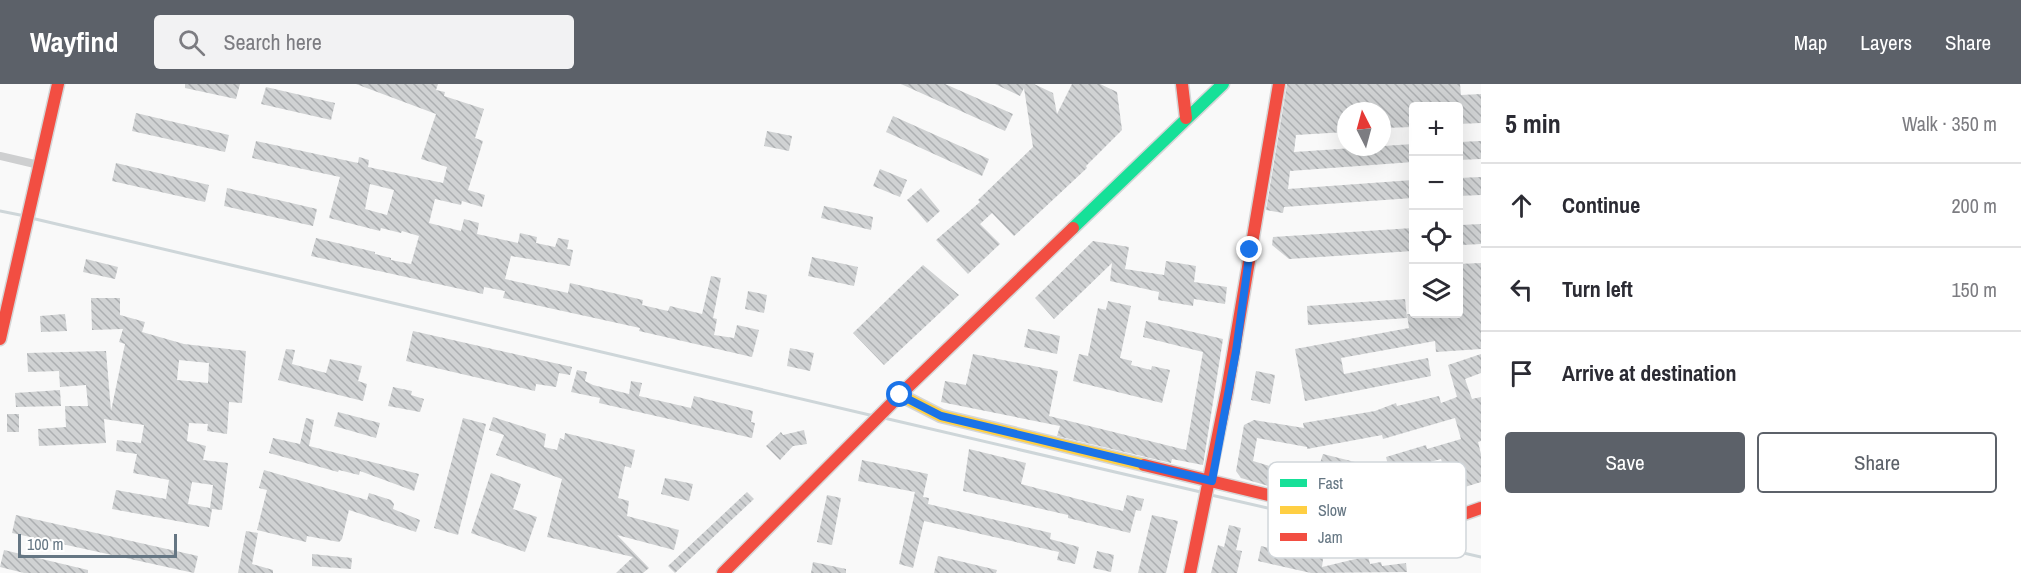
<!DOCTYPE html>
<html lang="en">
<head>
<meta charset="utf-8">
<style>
  :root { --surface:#fff; --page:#f2f2f3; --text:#2b2b33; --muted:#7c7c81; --line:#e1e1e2; --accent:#5c6169 }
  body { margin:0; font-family:"Archivo Narrow",sans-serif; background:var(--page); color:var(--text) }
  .controls { position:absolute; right:18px; top:18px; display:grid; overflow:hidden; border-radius:6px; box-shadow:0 6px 24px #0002 }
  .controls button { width:54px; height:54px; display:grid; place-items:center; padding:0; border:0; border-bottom:2px solid var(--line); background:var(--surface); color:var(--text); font:30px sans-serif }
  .compass { position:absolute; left:1337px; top:18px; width:54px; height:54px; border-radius:50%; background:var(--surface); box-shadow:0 6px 24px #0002; rotate:354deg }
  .scale { position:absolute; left:18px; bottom:15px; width:159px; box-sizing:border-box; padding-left:6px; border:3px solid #657683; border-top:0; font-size:16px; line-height:21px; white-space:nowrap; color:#657683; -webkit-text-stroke:4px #fff; paint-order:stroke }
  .stop { position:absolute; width:18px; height:18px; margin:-14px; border:4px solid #1a73e8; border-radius:50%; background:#fff }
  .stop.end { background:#1a73e8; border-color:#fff; box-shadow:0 2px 6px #0008 }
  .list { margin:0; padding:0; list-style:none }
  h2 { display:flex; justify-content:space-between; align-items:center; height:78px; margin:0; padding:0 24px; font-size:26px }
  h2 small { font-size:20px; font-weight:400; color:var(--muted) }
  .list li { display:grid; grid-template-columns:39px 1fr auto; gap:18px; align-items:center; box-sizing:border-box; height:84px; padding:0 24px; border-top:2px solid var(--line) }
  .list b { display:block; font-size:22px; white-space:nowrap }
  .list em { font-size:20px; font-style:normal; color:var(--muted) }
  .actions { display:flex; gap:12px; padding:18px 24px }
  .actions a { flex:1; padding:14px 0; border:2px solid var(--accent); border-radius:6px; text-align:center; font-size:21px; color:var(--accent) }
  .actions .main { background:var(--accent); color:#fff }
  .icon { flex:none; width:33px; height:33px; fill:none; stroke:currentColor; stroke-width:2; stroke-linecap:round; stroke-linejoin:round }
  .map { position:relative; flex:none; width:1481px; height:489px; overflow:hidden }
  header { display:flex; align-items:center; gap:36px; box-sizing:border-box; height:84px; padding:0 30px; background:var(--accent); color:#fff }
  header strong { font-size:28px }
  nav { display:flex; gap:33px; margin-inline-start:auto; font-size:21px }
  .search { width:420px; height:54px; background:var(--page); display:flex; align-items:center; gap:15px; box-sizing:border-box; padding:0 21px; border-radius:6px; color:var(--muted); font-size:22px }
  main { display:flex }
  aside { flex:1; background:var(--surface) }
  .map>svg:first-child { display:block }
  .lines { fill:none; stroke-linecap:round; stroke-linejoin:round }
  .stream { stroke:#ced6d9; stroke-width:3 }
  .building { fill:url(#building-back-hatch); fill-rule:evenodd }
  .fast-casing { stroke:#d5d6d7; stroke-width:15 }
  .slow-casing { stroke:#d5d6d7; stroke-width:15 }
  .jam-casing { stroke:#d5d6d7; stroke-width:15 }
  .street { stroke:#cecfd0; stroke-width:8 }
  .fast { stroke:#16e098; stroke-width:12 }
  .slow { stroke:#ffcf43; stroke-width:12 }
  .jam { stroke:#f24e42; stroke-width:12 }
  .route { stroke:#1a73e8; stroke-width:8 }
  .key { fill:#fff; stroke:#d1d6da; stroke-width:1.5 }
  .key-label { font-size:16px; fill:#657683 }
</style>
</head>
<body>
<header>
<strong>Wayfind</strong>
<div class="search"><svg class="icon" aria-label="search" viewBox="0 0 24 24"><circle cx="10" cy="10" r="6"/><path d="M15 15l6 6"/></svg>Search here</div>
<nav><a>Map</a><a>Layers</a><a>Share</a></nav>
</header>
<main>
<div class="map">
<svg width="1481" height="489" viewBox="0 0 1481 489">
  <defs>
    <pattern id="building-back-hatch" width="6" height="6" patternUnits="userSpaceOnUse" patternTransform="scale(1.5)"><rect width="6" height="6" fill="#d0d2d3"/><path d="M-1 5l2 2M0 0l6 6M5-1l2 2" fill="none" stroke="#acafb1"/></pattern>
  </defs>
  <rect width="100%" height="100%" fill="#f9f9f9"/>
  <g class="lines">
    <g class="stream">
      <path d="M0,127L25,132"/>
      <path d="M31,134L874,332"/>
      <path d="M884,334L1205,409"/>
      <path d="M1211,411L1481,473"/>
    </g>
  </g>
  <g class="building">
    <path d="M185,0H240L236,15L185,4Z"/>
    <path d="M356,0H438L436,6L445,8L444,12L484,25L475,54L483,57L468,106L485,111L482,123L462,117L461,121L435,115L429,139L461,147L464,135L479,139L477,150L518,159L520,149L537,153L536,159L555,163L558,154L569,156L567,165L573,166L570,182L511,172L505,195L568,209L570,199L643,216L642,221L668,227L670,222L702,230L711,192L721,194L713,234L717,235L714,251L734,254L737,241L759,246L752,273L639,247L640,244L503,214L505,207L484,203L483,210L311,172L316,154L375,168V170L391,174V176L411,180L419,152L402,147L401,149L381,144L380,147L329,134L340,93L252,74L256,57L358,79L359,73L369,76L368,83L443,99L447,83L421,75L436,30ZM370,100L394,106L387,131L365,125Z"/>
    <path d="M901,0H945L1013,30L1005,47Z"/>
    <path d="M995,0H1034L1053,9L1057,30L1072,0H1100L1117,8L1122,46L1086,82L1087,84L1014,152L992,129L980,140L1000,160L968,190L936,156L980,118L978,116L1033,63L1024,4L1020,12Z"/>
    <path d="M1287,0H1460L1461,11L1481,10V39L1458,40V22H1413V43L1382,44V27H1346V48L1296,51L1294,68L1413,60V78L1290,87L1288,105L1413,96V114L1284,123L1283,129L1266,126Z"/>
    <path d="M266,3L335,19L331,36L261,20Z"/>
    <path d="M136,29L229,51L225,68L132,47Z"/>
    <path d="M893,32L989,75L982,92L886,48Z"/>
    <path d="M767,47L792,52L789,67L764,62Z"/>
    <path d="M1481,57V75L1458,76V58Z"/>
    <path d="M116,79L209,101L205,118L112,97Z"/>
    <path d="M880,85L907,96L900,113L873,102Z"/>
    <path d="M1481,93V111L1458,112V94Z"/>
    <path d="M227,104L317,125L313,142L224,122Z"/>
    <path d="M921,104L940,127L927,139L907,116Z"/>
    <path d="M824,122L873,133L871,146L821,134Z"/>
    <path d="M1481,140V160L1462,161L1461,141Z"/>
    <path d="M1413,144V167L1289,175L1272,161L1273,153Z"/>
    <path d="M1093,157L1129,163L1125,185L1164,191L1166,177L1196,182L1194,198L1227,203L1225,220L1194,215L1193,222L1158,216L1159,208L1110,197L1112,179L1054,235L1035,214Z"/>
    <path d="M812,173L858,183L854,202L808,192Z"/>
    <path d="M86,175L118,183L115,195L83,188Z"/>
    <path d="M1481,179V265L1436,268L1435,257L1341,274L1344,290L1428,274L1431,292L1305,317L1295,265L1409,244L1407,230H1458V180Z"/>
    <path d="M923,181L959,211L884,281L853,249Z"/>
    <path d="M748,207L767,211L764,229L745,225Z"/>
    <path d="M91,214H120V231L145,238L142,248L184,260L246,267L242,319L229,318L227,350L207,347L208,340L189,339L187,357L206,362L203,376L228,379L222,426L212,425L209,443L112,425L116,406L166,415L169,396L133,389L137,370L116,367L117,356L141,359L144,341L104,335L106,359L39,362L38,345L66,343L65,322H88L86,301L60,303L59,287L28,288L27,269L106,267L111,327L125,260L119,258L123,245L92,246ZM179,276L209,279L208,299L177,296ZM192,398L213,401L210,424L188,420Z"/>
    <path d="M1405,215L1407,234L1308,241L1307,222Z"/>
    <path d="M1108,217L1131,222L1120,274L1132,277L1131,281L1151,286L1152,282L1170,286L1162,319L1073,297L1079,270L1088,272L1098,224L1106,226Z"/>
    <path d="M65,230L67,247L41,248L40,232Z"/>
    <path d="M1146,237L1223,255L1203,381L1172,375L1171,379L1057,352L1060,342L941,318L945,297L966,301L973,270L1058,287L1049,332L1186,366L1203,268L1143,253Z"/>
    <path d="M1028,245L1060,252L1057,270L1024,263Z"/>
    <path d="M413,247L572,283L570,291L559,289L556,303L536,300L535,307L406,277Z"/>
    <path d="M790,264L814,269L810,287L787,282Z"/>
    <path d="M286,265L295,266L292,280L326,289L330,275L362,282L358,297L367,300L363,317L278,296Z"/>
    <path d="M1481,270V289L1465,295L1472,315L1481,313V357L1478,358L1481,370V398L1452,407L1441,375L1390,389L1386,373L1426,361L1427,365L1461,355L1455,334L1383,355L1382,351L1307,365V363L1257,354L1253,377L1300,391L1301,388L1316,391L1323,370L1387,386L1378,422L1310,404L1309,407L1293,403L1291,408L1275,404L1241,394L1236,387L1244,341L1254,336L1304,344L1303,339L1375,327L1396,319L1397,322L1439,312L1441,319L1457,313L1448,281Z"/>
    <path d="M577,286L587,288L585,297L593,301L629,310L631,297L642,299L639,312L691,324L694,312L753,327L751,338L755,339L752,354L599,319L600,314L571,308Z"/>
    <path d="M1256,287L1275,291L1270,320L1251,316Z"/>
    <path d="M393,303L412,307L411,311L424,315L420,328L388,322Z"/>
    <path d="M60,306L61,322L16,323L15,309Z"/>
    <path d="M338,328L380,339L376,354L334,342Z"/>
    <rect x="7" y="330" width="12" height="18"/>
    <path d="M493,333L546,350L544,363L557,366L560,354L564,356L565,349L635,366L631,384L625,382L618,414L629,417L627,432L679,446L674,466L617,451L649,484L643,489H616L633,473L547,453L562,395L496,371L504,351L489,346Z"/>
    <path d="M306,334L314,336L309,362L419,390L414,407L360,387L359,391L339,386L338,388L269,369L273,354L300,360Z"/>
    <path d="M463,334L486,340L458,451L434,444Z"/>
    <path d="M804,346L807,360L793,362L780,376L766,362L781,348L783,351Z"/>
    <path d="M969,365L1026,379L1021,400L1123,427L1127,411L1144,415L1141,427L1136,426L1130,449L1068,434V431L963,407Z"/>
    <path d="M862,376L928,390L923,413L929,414L928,420L1051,449L1050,455L1079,463L1075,480L1057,476L1059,468L924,437L913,484L899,480L915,408L858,397Z"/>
    <path d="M264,386L367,416L369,409L391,416L394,420L393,425L420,436L416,448L349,426L342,455L339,458L307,452L306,458L257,446L267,406L259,404Z"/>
    <path d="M491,389L521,400L513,425L537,433L525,468L471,449Z"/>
    <path d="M665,394L693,400L689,417L661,410Z"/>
    <path d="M747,408L754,415L675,489L668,482Z"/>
    <path d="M827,411L841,414L832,461L817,458Z"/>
    <path d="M16,431L198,472L194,489L12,449Z"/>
    <path d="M1152,431L1178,437L1166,489H1138Z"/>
    <path d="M1229,441L1241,444L1236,466L1242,467L1237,489H1211L1218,461L1224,463Z"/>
    <path d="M1290,444L1326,452L1322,483L1368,472L1370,480L1381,478L1382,482L1406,479L1407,488L1311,489L1258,477L1261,462L1285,468Z"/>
    <path d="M246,447L258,449L252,480L273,486V489H238Z"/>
    <path d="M4,466L88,486V489H24L0,483Z"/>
    <path d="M1097,467L1114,471L1111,488L1093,484Z"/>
    <path d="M312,470L352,474L351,485L312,482Z"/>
    <path d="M938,472L997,486L996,489H934Z"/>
    <path d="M813,478L846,485V489H811Z"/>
  </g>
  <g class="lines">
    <g class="fast-casing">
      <path id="fast" d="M1073,144L1223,0"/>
    </g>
    <g class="slow-casing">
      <path id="slow" d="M900,311L941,332L1144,381"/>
    </g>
    <g class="jam-casing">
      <g id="jam">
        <path d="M1182,0L1186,34"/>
        <path d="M0,255L58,0"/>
        <path d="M1144,381L1405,444L1421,445L1481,424"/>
        <path d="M723,489L909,302L1073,144"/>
        <path d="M1190,489L1227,307L1279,0"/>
      </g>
    </g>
    <path class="street" d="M0,72L39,81"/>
    <use href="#fast" class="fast"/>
    <use href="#slow" class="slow"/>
    <use href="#jam" class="jam"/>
  </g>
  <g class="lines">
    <path class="route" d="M900,311L941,332L1212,397L1236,267L1250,166"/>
  </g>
  <rect x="1268" y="378" width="198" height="96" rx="9" class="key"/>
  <rect x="1280" y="395" width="27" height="8" fill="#16e098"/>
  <rect x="1280" y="422" width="27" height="8" fill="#ffcf43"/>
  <rect x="1280" y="449" width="27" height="8" fill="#f24e42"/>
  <g class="key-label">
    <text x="1318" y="405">Fast</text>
    <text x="1318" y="432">Slow</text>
    <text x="1318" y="459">Jam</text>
  </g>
</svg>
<div class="controls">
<button>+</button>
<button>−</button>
<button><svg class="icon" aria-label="locate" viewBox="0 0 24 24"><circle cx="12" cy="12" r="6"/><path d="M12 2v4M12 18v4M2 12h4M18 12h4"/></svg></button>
<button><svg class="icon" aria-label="layers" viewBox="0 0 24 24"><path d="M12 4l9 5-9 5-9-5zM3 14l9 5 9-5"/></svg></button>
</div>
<svg class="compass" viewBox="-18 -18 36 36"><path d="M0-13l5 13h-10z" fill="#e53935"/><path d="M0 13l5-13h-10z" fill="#7c7c81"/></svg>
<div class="scale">100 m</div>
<div class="stop" style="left:900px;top:311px"></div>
<div class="stop end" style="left:1250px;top:166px"></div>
</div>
<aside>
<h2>5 min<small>Walk · 350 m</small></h2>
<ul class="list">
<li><svg class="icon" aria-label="ahead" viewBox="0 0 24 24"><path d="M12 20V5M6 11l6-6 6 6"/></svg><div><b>Continue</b></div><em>200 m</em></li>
<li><svg class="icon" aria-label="left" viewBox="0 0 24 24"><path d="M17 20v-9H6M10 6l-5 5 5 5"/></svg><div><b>Turn left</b></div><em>150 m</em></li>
<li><svg class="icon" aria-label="arrive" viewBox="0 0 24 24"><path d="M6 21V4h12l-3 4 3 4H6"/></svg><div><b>Arrive at destination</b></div></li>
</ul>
<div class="actions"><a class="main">Save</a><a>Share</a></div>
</aside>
</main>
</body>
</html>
